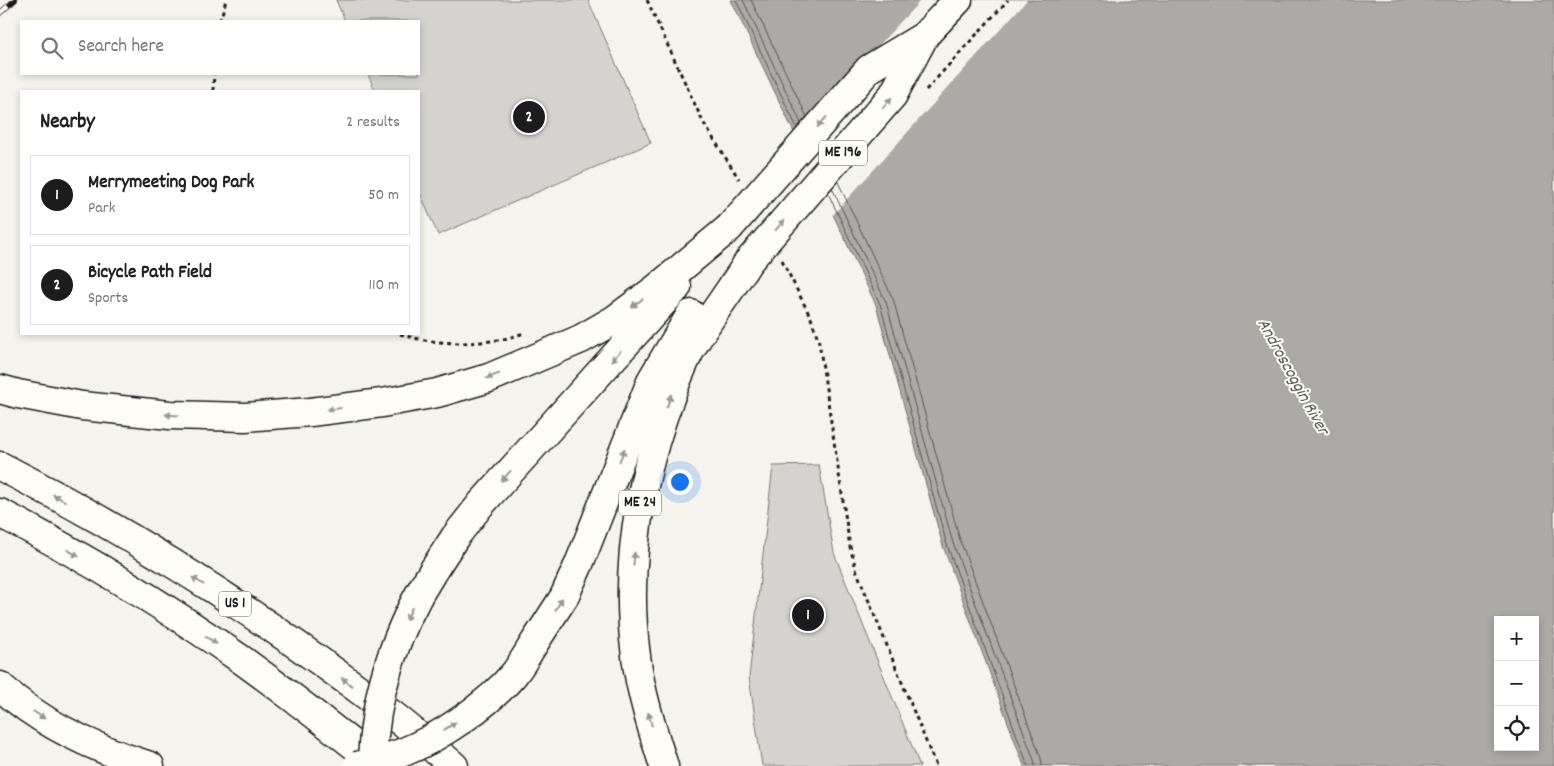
<!DOCTYPE html>
<html lang="en">
<head>
<meta charset="utf-8">
<style>
  :root { --surface:#fff; --page:#f6f6f6; --text:#222; --muted:#767676; --line:#e0e0e0; --accent:#1c1c1c }
  body { margin:0; font-family:Dekko,sans-serif; background:var(--page); color:var(--text) }
  .controls { position:absolute; right:15px; bottom:15px; display:grid; overflow:hidden; border-radius:0px; box-shadow:0 2px 8px #0003 }
  .controls button { width:45px; height:45px; display:grid; place-items:center; padding:0; border:0; border-bottom:1px solid var(--line); background:var(--surface); color:var(--text); font:25px sans-serif }
  .you { position:absolute; left:679px; top:481px; width:18px; height:18px; margin:-12px; border:4px solid #fff; border-radius:50%; background:#1a73e8; box-shadow:0 0 0 8px #1a73e833 }
  .badge { display:grid; place-items:center; width:32px; height:32px; border-radius:50%; background:var(--accent); color:#fff; font-size:16px; font-weight:700 }
  .pin { position:absolute; translate:-50% -50%; border:2px solid #fff; box-shadow:0 1px 5px #0006 }
  .list { margin:0; padding:0; list-style:none }
  h2 { display:flex; justify-content:space-between; align-items:center; height:65px; margin:0; padding:0 20px; font-size:21px }
  h2 small { font-size:16px; font-weight:400; color:var(--muted) }
  .list li { display:grid; grid-template-columns:32px 1fr auto; gap:15px; align-items:center; box-sizing:border-box; height:80px; margin:0 10px 10px; padding:0 10px; border:1px solid var(--line); border-radius:0px }
  .list b { display:block; font-size:19px; white-space:nowrap }
  .list p { margin:0; font-size:16px; white-space:nowrap; color:var(--muted) }
  .list em { font-size:16px; font-style:normal; color:var(--muted) }
  .icon { flex:none; width:28px; height:28px; fill:none; stroke:currentColor; stroke-width:2; stroke-linecap:round; stroke-linejoin:round }
  .map { position:relative; flex:none; width:1554px; height:766px; overflow:hidden }
  .search { position:absolute; background:var(--surface); box-shadow:0 2px 8px #0003; left:20px; top:20px; width:400px; height:55px; display:flex; align-items:center; gap:12px; box-sizing:border-box; padding:0 18px; border-radius:0px; color:var(--muted); font-size:19px }
  .panel { position:absolute; background:var(--surface); box-shadow:0 2px 8px #0003; left:20px; top:90px; width:400px; height:245px; border-radius:0px }
  .map>svg:first-child { display:block }
  .green { fill:#d4d3cf; stroke:#787876 }
  .water { fill:#abaaa6; stroke:#72716f; fill-rule:evenodd }
  .pier { fill:#f4f3ee }
  .lines { fill:none; stroke-linecap:round; stroke-linejoin:round }
  .shore { stroke:#555553; stroke-width:1 }
  .highway-casing { stroke:#1c1c1c; stroke-width:31 }
  .path { stroke:#1c1c1c; stroke-width:3; stroke-dasharray:4 4; stroke-linecap:butt }
  .highway { stroke:#fdfcf7; stroke-width:28 }
  .rail-casing { stroke:#1c1c1c; stroke-width:5.5 }
  .rail { stroke:#fdfcf7; stroke-width:4; stroke-dasharray:11; stroke-linecap:butt }
  .highway-bridge-casing { stroke:#1c1c1c; stroke-width:31; stroke-linecap:butt }
  .path-bridge { stroke:#1c1c1c; stroke-width:3; stroke-dasharray:4 4; stroke-linecap:butt }
  .highway-bridge { stroke:#fdfcf7; stroke-width:28 }
  .oneway { fill:#989794 }
  .labels { text-anchor:middle; dominant-baseline:central; stroke-width:4; stroke-linejoin:round; paint-order:stroke }
  .shield { fill:#fdfcf7; stroke:#605f5e; stroke-width:1 }
  .shield-label { font-size:15px; font-weight:bold; fill:#1c1c1c }
  .water-label { font-size:18px; font-style:italic; fill:#5c5c5a; stroke:#fdfcf7 }
</style>
</head>
<body>
<div class="map">
<svg width="1554" height="766" viewBox="0 0 1554 766">
  <rect width="100%" height="100%" fill="#f4f3ee"/>
  <filter id="ink" filterUnits="userSpaceOnUse"><feTurbulence type="fractalNoise" baseFrequency=".02" numOctaves="2"/><feDisplacementMap in="SourceGraphic" scale="10" xChannelSelector="R" yChannelSelector="G"/><feConvolveMatrix kernelMatrix="1 2 1 2 8 2 1 2 1" color-interpolation-filters="sRGB"/></filter>
  <g filter="url(#ink)">
    <g class="green">
      <path d="M336,0H588L651,143L438,235L419,191V91H375L368,74H419V21H345Z"/>
      <path d="M819,465L834,553L920,766H762L749,677L773,466Z"/>
    </g>
    <path class="water" d="M731,0H1554V766H1024L943,546L876,305ZM1498,620H1535V747H1498Z"/>
    <path class="pier" d="M921,0H1027L831,217L793,137Z"/>
    <g class="lines">
      <g class="shore">
        <path d="M736,0L797,128"/>
        <path d="M743,0L801,123"/>
        <path d="M751,0L807,117"/>
        <path d="M838,182L893,299L960,540L1041,758L1042,766"/>
        <path d="M832,188L886,302L953,543L1034,760L1035,766"/>
        <path d="M828,193L880,304L947,545L1028,766"/>
      </g>
      <g class="highway-casing">
        <g id="highway">
          <path d="M925,35L958,0"/>
          <path d="M0,389L18,394L82,406L170,415L245,417L310,412L382,403L437,393L489,378L581,339L614,320L657,288L729,228"/>
          <path d="M0,466C137,536 268,620 390,713C412,730 433,748 454,766"/>
          <path d="M0,513C83,556 165,606 242,660C289,694 335,730 380,766"/>
          <path d="M433,571L455,537L481,504L677,287"/>
          <path d="M533,645L564,597L579,564L652,379L691,314"/>
          <path d="M0,686C42,725 96,749 150,766"/>
          <path d="M664,766C653,732 640,691 636,656C625,575 637,494 663,417C671,395 679,372 690,351C707,320 730,292 748,262"/>
        </g>
      </g>
      <g class="path">
        <path d="M647,0L703,122L739,179"/>
        <path d="M220,21L226,0"/>
        <path d="M213,91L214,74"/>
        <path d="M782,260L811,318L819,342L850,547L857,572L936,766"/>
        <path d="M400,334C431,344 466,345 498,340C507,339 516,335 525,333"/>
      </g>
      <use href="#highway" class="highway"/>
      <g class="rail-casing">
        <path id="rail" d="M0,13L15,0"/>
      </g>
      <use href="#rail" class="rail"/>
      <g class="highway-bridge-casing">
        <g id="highway-bridge">
          <path d="M729,228L869,69L924,36"/>
          <path d="M748,262L893,95L925,35"/>
          <path d="M357,766C372,762 387,758 401,753C438,739 489,704 514,674C521,665 527,655 533,645"/>
          <path d="M372,766C373,698 396,628 433,571"/>
        </g>
      </g>
      <path class="path-bridge" d="M926,90L1008,0"/>
      <use href="#highway-bridge" class="highway-bridge"/>
    </g>
    <defs><path id="oneway-solid" d="M-6-.8H1V-3.2L6.5 0L1 3.2V.8H-6Z" transform="scale(1.25)"/></defs>
    <g class="oneway">
      <use href="#oneway-solid" transform="translate(887 103) rotate(-49)"/>
      <use href="#oneway-solid" transform="translate(822 122) rotate(132)"/>
      <use href="#oneway-solid" transform="translate(780 225) rotate(-49)"/>
      <use href="#oneway-solid" transform="translate(637 303) rotate(144)"/>
      <use href="#oneway-solid" transform="translate(616 356) rotate(132)"/>
      <use href="#oneway-solid" transform="translate(493 376) rotate(160)"/>
      <use href="#oneway-solid" transform="translate(669 401) rotate(-70)"/>
      <use href="#oneway-solid" transform="translate(334 409) rotate(173)"/>
      <use href="#oneway-solid" transform="translate(172 415) rotate(-177)"/>
      <use href="#oneway-solid" transform="translate(622 455) rotate(-69)"/>
      <use href="#oneway-solid" transform="translate(506 476) rotate(132)"/>
      <use href="#oneway-solid" transform="translate(59 498) rotate(-151)"/>
      <use href="#oneway-solid" transform="translate(73 553) rotate(30)"/>
      <use href="#oneway-solid" transform="translate(634 559) rotate(-85)"/>
      <use href="#oneway-solid" transform="translate(198 581) rotate(-148)"/>
      <use href="#oneway-solid" transform="translate(559 604) rotate(-60)"/>
      <use href="#oneway-solid" transform="translate(409 614) rotate(115)"/>
      <use href="#oneway-solid" transform="translate(211 640) rotate(34)"/>
      <use href="#oneway-solid" transform="translate(347 682) rotate(-144)"/>
      <use href="#oneway-solid" transform="translate(39 715) rotate(32)"/>
      <use href="#oneway-solid" transform="translate(650 719) rotate(-105)"/>
      <use href="#oneway-solid" transform="translate(450 726) rotate(-33)"/>
    </g>
  </g>
  <g class="labels">
    <g class="shield">
      <rect x="819" y="140.5" width="48" height="25" rx="4"/>
      <rect x="619" y="490.5" width="42" height="25" rx="4"/>
      <rect x="219" y="591.5" width="32" height="25" rx="4"/>
    </g>
    <g class="shield-label">
      <text x="843" y="153">ME 196</text>
      <text x="640" y="503">ME 24</text>
      <text x="235" y="604">US 1</text>
    </g>
    <g class="water-label">
      <text transform="translate(1292 377) rotate(61)">Androscoggin River</text>
    </g>
  </g>
</svg>
<div class="controls">
<button>+</button>
<button>−</button>
<button><svg class="icon" aria-label="locate" viewBox="0 0 24 24"><circle cx="12" cy="12" r="6"/><path d="M12 2v4M12 18v4M2 12h4M18 12h4"/></svg></button>
</div>
<div class="you"></div>
<div class="pin badge" style="left:808px;top:615px">1</div>
<div class="pin badge" style="left:529px;top:117px">2</div>
<div class="search"><svg class="icon" aria-label="search" viewBox="0 0 24 24"><circle cx="10" cy="10" r="6"/><path d="M15 15l6 6"/></svg>Search here</div>
<section class="panel">
<h2>Nearby<small>2 results</small></h2>
<ul class="list">
<li><span class="badge">1</span><div><b>Merrymeeting Dog Park</b><p>Park</p></div><em>50 m</em></li>
<li><span class="badge">2</span><div><b>Bicycle Path Field</b><p>Sports</p></div><em>110 m</em></li>
</ul>
</section>
</div>
</body>
</html>
